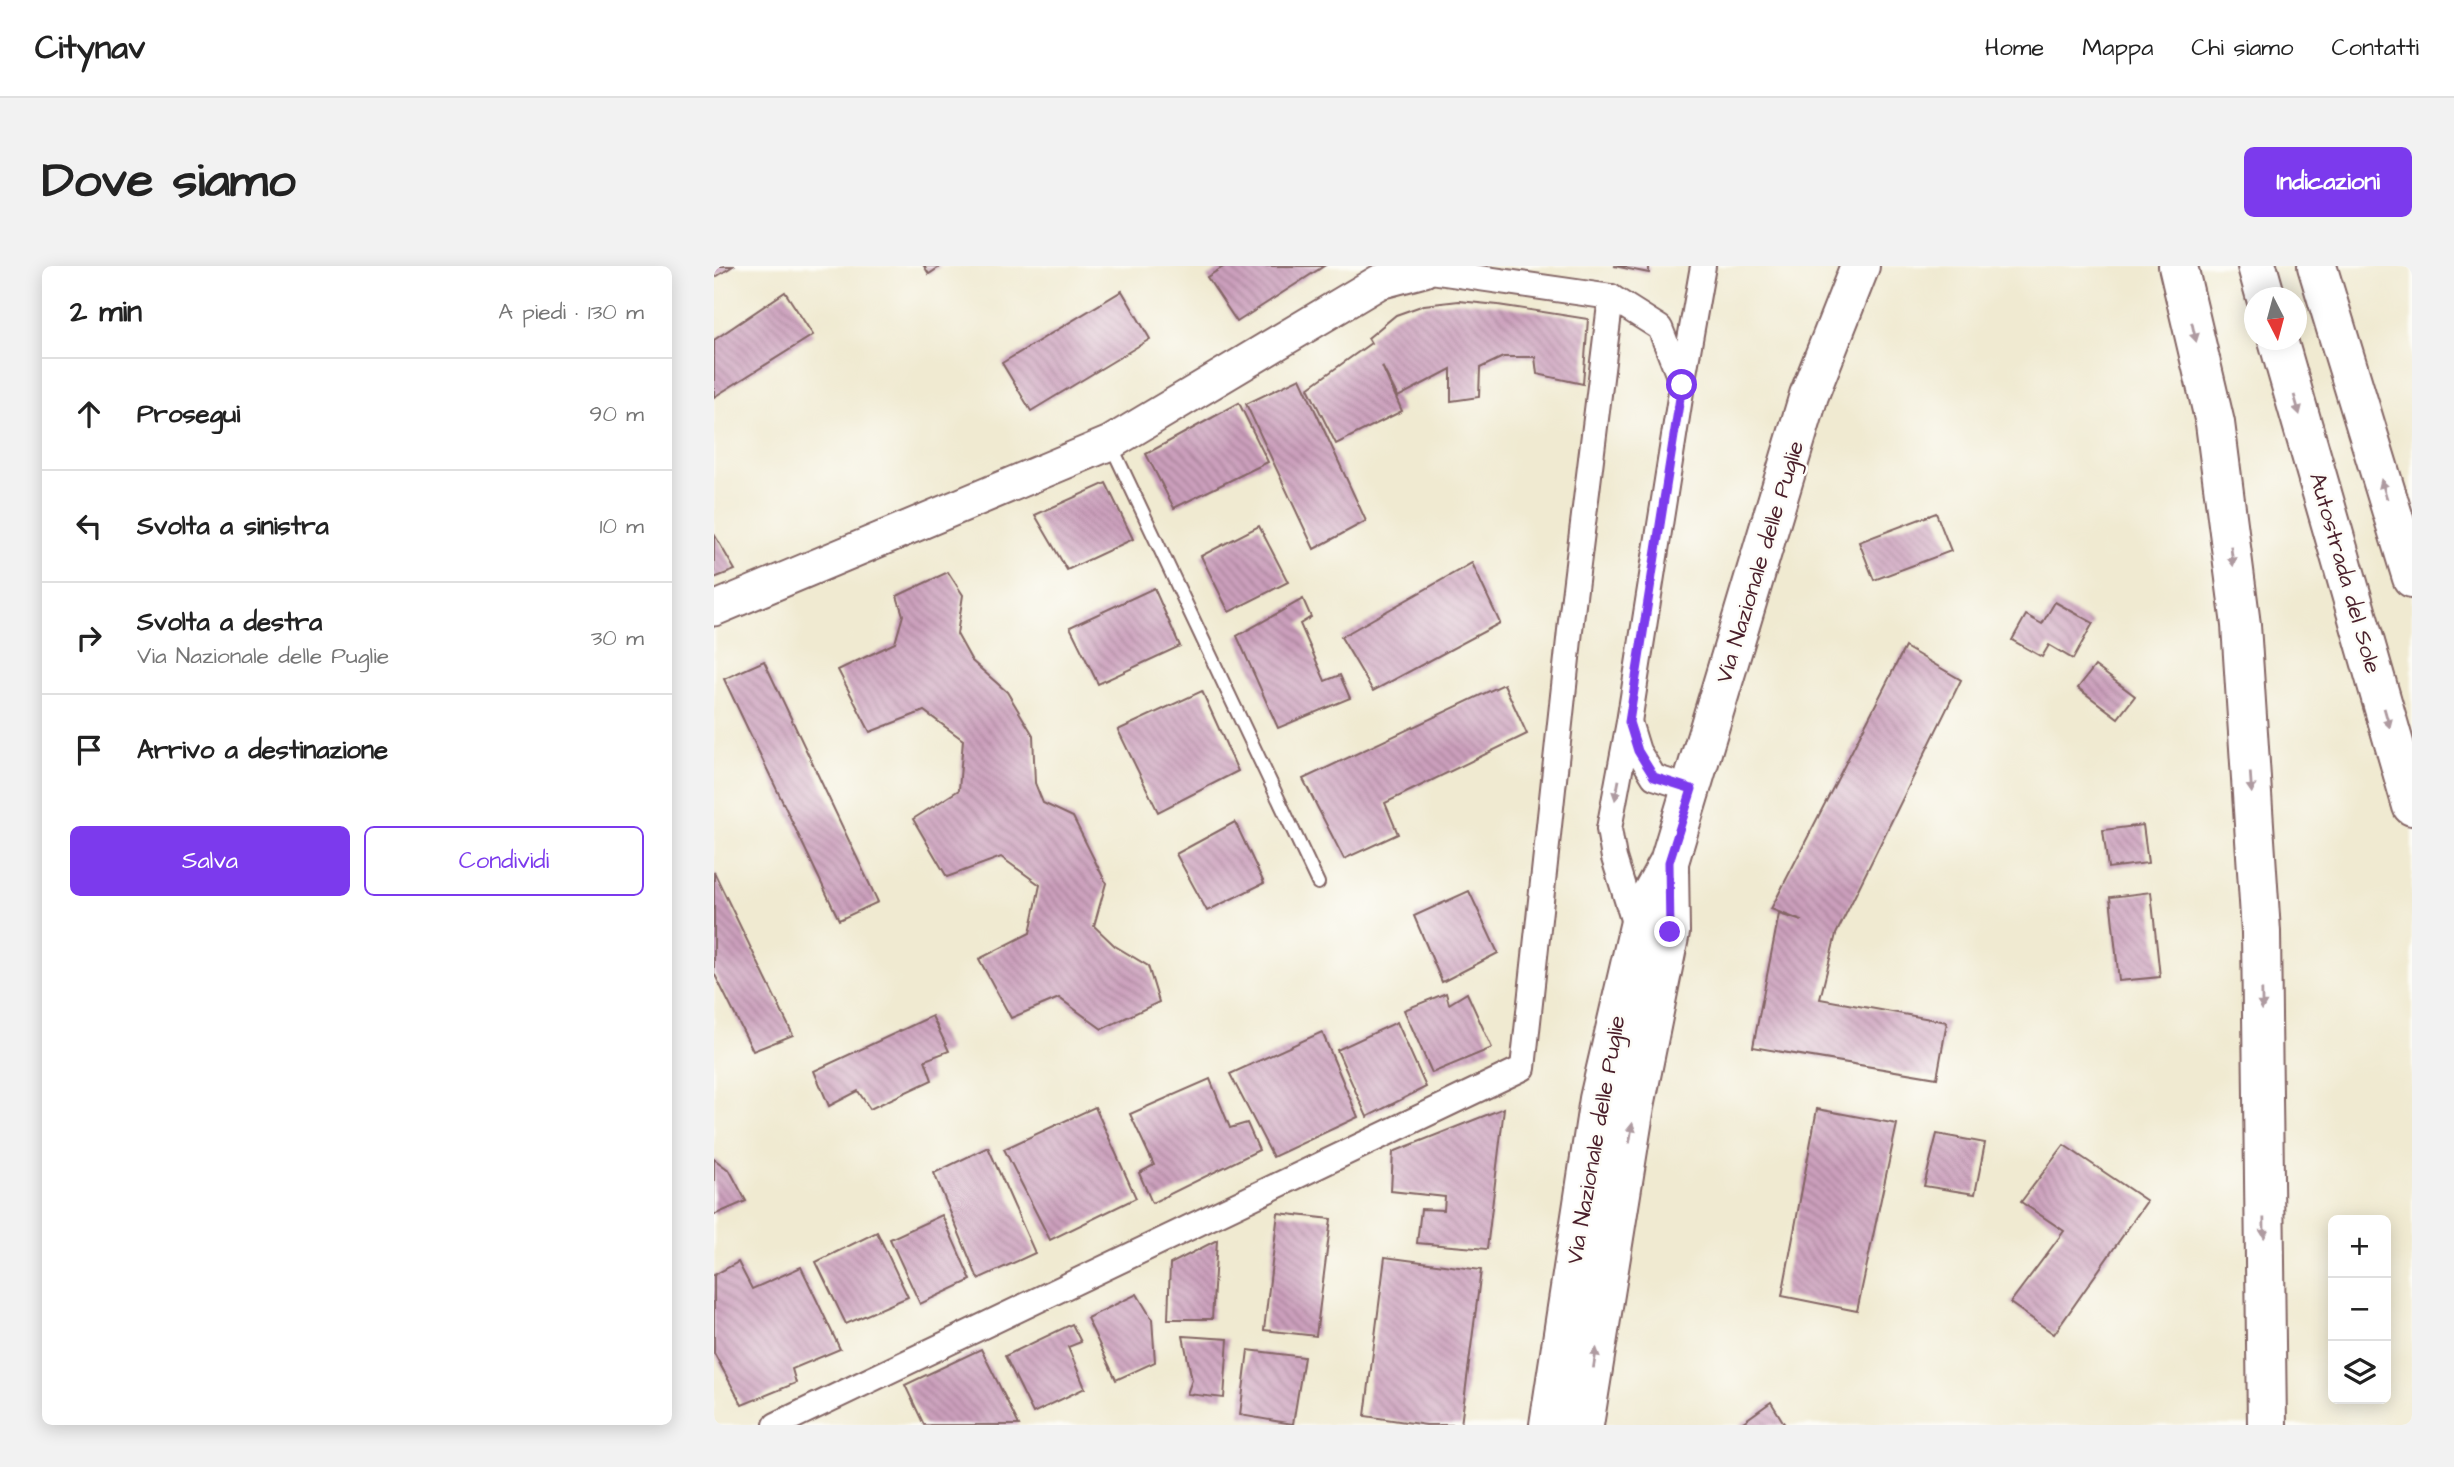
<!DOCTYPE html>
<html lang="it">
<head>
<meta charset="utf-8">
<style>
  :root { --surface:#fff; --page:#f2f2f2; --text:#222; --muted:#767676; --line:#e0e0e0; --accent:#7c3aed }
  body { margin:0; font-family:"Architects Daughter",sans-serif; background:var(--page); color:var(--text) }
  .controls { position:absolute; right:21px; bottom:21px; display:grid; overflow:hidden; border-radius:10px; box-shadow:0 4px 18px #0003 }
  .controls button { width:63px; height:63px; display:grid; place-items:center; padding:0; border:0; border-bottom:2px solid var(--line); background:var(--surface); color:var(--text); font:35px sans-serif }
  .compass { position:absolute; left:1530px; top:21px; width:63px; height:63px; border-radius:50%; background:var(--surface); box-shadow:0 4px 18px #0003; rotate:174deg }
  .stop { position:absolute; width:21px; height:21px; margin:-16px; border:5px solid #7c3aed; border-radius:50%; background:#fff }
  .stop.end { background:#7c3aed; border-color:#fff; box-shadow:0 2px 7px #0008 }
  .list { margin:0; padding:0; list-style:none }
  h2 { display:flex; justify-content:space-between; align-items:center; height:91px; margin:0; padding:0 28px; font-size:30px }
  h2 small { font-size:23px; font-weight:400; color:var(--muted) }
  .list li { display:grid; grid-template-columns:46px 1fr auto; gap:21px; align-items:center; box-sizing:border-box; height:112px; padding:0 28px; border-top:2px solid var(--line) }
  .list b { display:block; font-size:26px; white-space:nowrap }
  .list p { margin:0; font-size:23px; white-space:nowrap; color:var(--muted) }
  .list em { font-size:23px; font-style:normal; color:var(--muted) }
  .actions { display:flex; gap:14px; padding:21px 28px }
  .actions a { flex:1; padding:16px 0; border:2px solid var(--accent); border-radius:10px; text-align:center; font-size:24px; color:var(--accent) }
  .actions .main { background:var(--accent); color:#fff }
  .icon { flex:none; width:38px; height:38px; fill:none; stroke:currentColor; stroke-width:2; stroke-linecap:round; stroke-linejoin:round }
  .map { position:relative; flex:none; width:1698px; height:1159px; overflow:hidden; border-radius:10px }
  header { display:flex; align-items:center; gap:42px; box-sizing:border-box; height:98px; padding:0 35px; background:var(--surface); border-bottom:2px solid var(--line) }
  header strong { font-size:33px }
  nav { display:flex; gap:38px; margin-inline-start:auto; font-size:24px }
  .intro { display:flex; align-items:center; justify-content:space-between; box-sizing:border-box; height:168px; padding:0 42px }
  h1 { margin:0; font-size:49px }
  .button { padding:18px 32px; border-radius:10px; background:var(--accent); color:#fff; font-size:24px; font-weight:700 }
  main { display:flex; gap:42px; padding:0 42px }
  aside { flex:1; background:var(--surface); border-radius:10px; box-shadow:0 4px 18px #0003 }
  .map>svg:first-child { display:block }
  .building { fill:url(#building-back-hatch) }
  .lines { fill:none; stroke-linecap:round; stroke-linejoin:round }
  .lane-casing { stroke:#846665; stroke-width:16 }
  .street-casing { stroke:#846665; stroke-width:28 }
  .secondary-casing { stroke:#846665; stroke-width:37 }
  .primary-casing { stroke:#846665; stroke-width:42 }
  .highway-casing { stroke:#846665; stroke-width:42 }
  .lane { stroke:#fff; stroke-width:12 }
  .street { stroke:#fff; stroke-width:24 }
  .secondary { stroke:#fff; stroke-width:33 }
  .primary { stroke:#fff; stroke-width:38 }
  .highway { stroke:#fff; stroke-width:38 }
  .oneway { fill:#ae9aa0 }
  .route { stroke:#7c3aed; stroke-width:9 }
  .labels { text-anchor:middle; dominant-baseline:central; stroke-width:5; stroke-linejoin:round; paint-order:stroke }
  .street-label { font-size:23px; fill:#4a1f2b; stroke:#fdfcf7 }
</style>
</head>
<body>
<header>
<strong>Citynav</strong>
<nav><a>Home</a><a>Mappa</a><a>Chi siamo</a><a>Contatti</a></nav>
</header>
<div class="intro"><h1>Dove siamo</h1><a class="button">Indicazioni</a></div>
<main>
<aside>
<h2>2 min<small>A piedi · 130 m</small></h2>
<ul class="list">
<li><svg class="icon" aria-label="ahead" viewBox="0 0 24 24"><path d="M12 20V5M6 11l6-6 6 6"/></svg><div><b>Prosegui</b></div><em>90 m</em></li>
<li><svg class="icon" aria-label="left" viewBox="0 0 24 24"><path d="M17 20v-9H6M10 6l-5 5 5 5"/></svg><div><b>Svolta a sinistra</b></div><em>10 m</em></li>
<li><svg class="icon" aria-label="right" viewBox="0 0 24 24"><path d="M7 20v-9h11M14 6l5 5-5 5"/></svg><div><b>Svolta a destra</b><p>Via Nazionale delle Puglie</p></div><em>30 m</em></li>
<li><svg class="icon" aria-label="arrive" viewBox="0 0 24 24"><path d="M6 21V4h12l-3 4 3 4H6"/></svg><div><b>Arrivo a destinazione</b></div></li>
</ul>
<div class="actions"><a class="main">Salva</a><a>Condividi</a></div>
</aside>
<div class="map">
<svg width="1698" height="1159" viewBox="0 0 1698 1159">
  <defs>
    <pattern id="building-back-hatch" width="6" height="6" patternUnits="userSpaceOnUse" patternTransform="scale(1.75)"><rect width="6" height="6" fill="#cb9fbc"/><path d="M-1 5l2 2M0 0l6 6M5-1l2 2" fill="none" stroke="#a78199"/></pattern>
  </defs>
  <rect width="100%" height="100%" fill="#fdfcf7"/>
  <filter id="ink" filterUnits="userSpaceOnUse"><feTurbulence type="fractalNoise" baseFrequency=".0143" numOctaves="2"/><feDisplacementMap in="SourceGraphic" scale="14" xChannelSelector="R" yChannelSelector="G"/><feConvolveMatrix kernelMatrix="1 2 1 2 8 2 1 2 1" color-interpolation-filters="sRGB"/></filter>
  <filter id="wash" filterUnits="userSpaceOnUse"><feTurbulence type="fractalNoise" baseFrequency=".00686" numOctaves="4" result="noise"/><feDisplacementMap in="SourceGraphic" scale="28" xChannelSelector="R" yChannelSelector="G"/><feGaussianBlur stdDeviation="1.57" result="paint"/><feColorMatrix in="noise" values="0 0 0 0 0 0 0 0 0 0 0 0 0 0 0 0 0 1.4 0 .05"/><feComposite in="paint" operator="in"/></filter>
  <g filter="url(#wash)">
    <rect width="100%" height="100%" fill="#f0ead1"/>
    <g id="blocks">
      <g class="building">
        <path d="M0,0H19L0,12Z"/>
        <path d="M210,0H227L215,8Z"/>
        <path d="M511,0H610L523,56L493,11Z"/>
        <path d="M900,0H935V7Z"/>
        <path d="M408,25L436,73L317,145L288,97Z"/>
        <path d="M71,26L99,69L0,131V74Z"/>
        <path d="M745,35L784,39L874,53L869,118L823,108L821,91H789L766,102L765,131L737,135V103L684,131L668,100L688,145L622,178L594,122L657,77L654,72L682,49L710,39Z"/>
        <path d="M586,112L652,255L600,283L532,138Z"/>
        <path d="M525,137L554,196L460,242L432,188Z"/>
        <path d="M392,217L419,273L353,304L321,249Z"/>
        <path d="M1222,247L1237,285L1160,314L1145,276Z"/>
        <path d="M545,260L574,316L515,346L487,290Z"/>
        <path d="M0,268L21,304L0,312Z"/>
        <path d="M758,297L786,357L659,425L627,371Z"/>
        <path d="M234,306L249,329L243,368L258,395L293,426L319,469L321,517L329,537L359,551L392,617L380,660L401,680L434,700L445,736L388,763L345,732L297,752L265,693L316,667L326,619L287,591L233,611L199,553L245,524L249,474L210,445L156,466L124,404L181,377L189,349L183,330Z"/>
        <path d="M440,322L466,380L384,418L356,361Z"/>
        <path d="M589,333L597,351L586,358L611,415L626,409L636,432L564,462L523,370Z"/>
        <path d="M1341,336L1379,357L1359,393L1335,379L1328,391L1298,374L1312,349L1328,358Z"/>
        <path d="M1191,381L1247,414L1122,668L1106,733L1233,756L1223,812L1039,781L1065,648L1088,655L1057,643Z"/>
        <path d="M50,395L164,636L125,654L10,413Z"/>
        <path d="M1381,400L1421,430L1404,452L1364,422Z"/>
        <path d="M790,418L813,468L671,537L684,568L630,593L589,513Z"/>
        <path d="M488,425L524,505L444,546L404,464Z"/>
        <path d="M521,556L550,617L493,645L462,588Z"/>
        <path d="M1429,559L1434,597L1394,602L1389,564Z"/>
        <path d="M0,606L79,769L39,785L0,707Z"/>
        <path d="M755,625L784,687L728,716L700,650Z"/>
        <path d="M1437,626L1446,711L1405,715L1396,631Z"/>
        <path d="M732,727L735,738L753,727L778,782L718,807L690,744Z"/>
        <path d="M218,750L235,785L211,794L218,814L156,843L144,825L115,840L100,805Z"/>
        <path d="M683,756L712,821L653,851L623,784Z"/>
        <path d="M608,766L644,851L559,891L516,808Z"/>
        <path d="M496,813L516,862L533,857L545,884L438,937L425,907L440,899L416,848Z"/>
        <path d="M381,841L422,932L336,974L290,883Z"/>
        <path d="M790,842L773,983L703,977L707,943L730,944L731,931L677,925L679,886Z"/>
        <path d="M1103,843L1183,858L1143,1045L1068,1030Z"/>
        <path d="M1223,868L1271,877L1261,928L1210,920Z"/>
        <path d="M1350,879L1433,935L1340,1068L1296,1037L1350,965L1307,936Z"/>
        <path d="M274,881L321,987L264,1013L220,907Z"/>
        <path d="M0,893L16,905L32,935L0,949Z"/>
        <path d="M564,947L617,953L602,1070L550,1064Z"/>
        <path d="M228,949L257,1014L206,1038L176,973Z"/>
        <path d="M163,966L194,1031L132,1058L102,996Z"/>
        <path d="M503,974L498,1053H454L456,998Z"/>
        <path d="M671,991L767,1004L747,1159H712L651,1150Z"/>
        <path d="M24,996L38,1023L87,1001L126,1083L78,1103L82,1117L28,1139L0,1087V1009Z"/>
        <path d="M423,1028L438,1053L441,1096L402,1114L373,1052Z"/>
        <path d="M358,1058L367,1076L354,1081L371,1122L319,1147L291,1090Z"/>
        <path d="M469,1070L514,1073L510,1132L473,1128L478,1114Z"/>
        <path d="M267,1083L305,1159H210L191,1119Z"/>
        <path d="M534,1084L590,1091L579,1158L526,1149Z"/>
        <path d="M1057,1136L1071,1159H1025Z"/>
      </g>
    </g>
  </g>
  <g filter="url(#ink)">
    <use href="#blocks" fill-opacity="0" stroke="#846665" stroke-width="2"/>
    <g class="lines">
      <g class="lane-casing">
        <path id="lane" d="M396,177L604,617"/>
      </g>
      <g class="street-casing">
        <g id="street">
          <path d="M709,0L710,4L897,31L946,62L968,118"/>
          <path d="M916,459L924,485L940,511L978,523"/>
          <path d="M922,663L900,592L895,563L915,456L968,119L989,0"/>
          <path d="M62,1159L809,802L857,355L897,31"/>
        </g>
      </g>
      <g class="secondary-casing">
        <path id="secondary" d="M0,343L396,177L665,16L710,4"/>
      </g>
      <g class="primary-casing">
        <g id="primary">
          <path d="M835,1159L885,833L929,643L955,596L1095,129L1146,0"/>
          <path d="M870,1159L921,840L956,666L955,598"/>
        </g>
      </g>
      <g class="highway-casing">
        <g id="highway">
          <path d="M1464,0L1501,157L1527,359L1547,666L1553,1159"/>
          <path d="M1543,0L1552,32"/>
          <path d="M1603,0L1698,312"/>
          <path d="M1564,74L1698,540"/>
        </g>
      </g>
      <use href="#lane" class="lane"/>
      <use href="#street" class="street"/>
      <use href="#secondary" class="secondary"/>
      <use href="#primary" class="primary"/>
      <use href="#highway" class="highway"/>
    </g>
    <defs><path id="oneway-solid" d="M-6-.8H1V-3.2L6.5 0L1 3.2V.8H-6Z" transform="scale(1.75)"/></defs>
    <g class="oneway">
      <use href="#oneway-solid" transform="translate(1480 66) rotate(77)"/>
      <use href="#oneway-solid" transform="translate(1583 139) rotate(74)"/>
      <use href="#oneway-solid" transform="translate(1670 223) rotate(-107)"/>
      <use href="#oneway-solid" transform="translate(1518 290) rotate(83)"/>
      <use href="#oneway-solid" transform="translate(1673 452) rotate(74)"/>
      <use href="#oneway-solid" transform="translate(1537 517) rotate(86)"/>
      <use href="#oneway-solid" transform="translate(903 524) rotate(101)"/>
      <use href="#oneway-solid" transform="translate(1548 734) rotate(89)"/>
      <use href="#oneway-solid" transform="translate(917 867) rotate(-81)"/>
      <use href="#oneway-solid" transform="translate(1550 962) rotate(89)"/>
      <use href="#oneway-solid" transform="translate(881 1092) rotate(-81)"/>
    </g>
  </g>
  <g class="lines" filter="url(#ink)">
    <path class="route" d="M956,666L955,596L978,523L940,511L924,485L915,456L968,119"/>
  </g>
  <g class="labels">
    <g class="street-label">
      <text transform="translate(1046 296) rotate(-73)">Via Nazionale delle Puglie</text>
      <text transform="translate(1631 307) rotate(74)">Autostrada del Sole</text>
      <text transform="translate(882 874) rotate(-80)">Via Nazionale delle Puglie</text>
    </g>
  </g>
</svg>
<div class="controls">
<button>+</button>
<button>−</button>
<button><svg class="icon" aria-label="layers" viewBox="0 0 24 24"><path d="M12 4l9 5-9 5-9-5zM3 14l9 5 9-5"/></svg></button>
</div>
<svg class="compass" viewBox="-18 -18 36 36"><path d="M0-13l5 13h-10z" fill="#e53935"/><path d="M0 13l5-13h-10z" fill="#767676"/></svg>
<div class="stop" style="left:968px;top:119px"></div>
<div class="stop end" style="left:956px;top:666px"></div>
</div>
</main>
</body>
</html>
